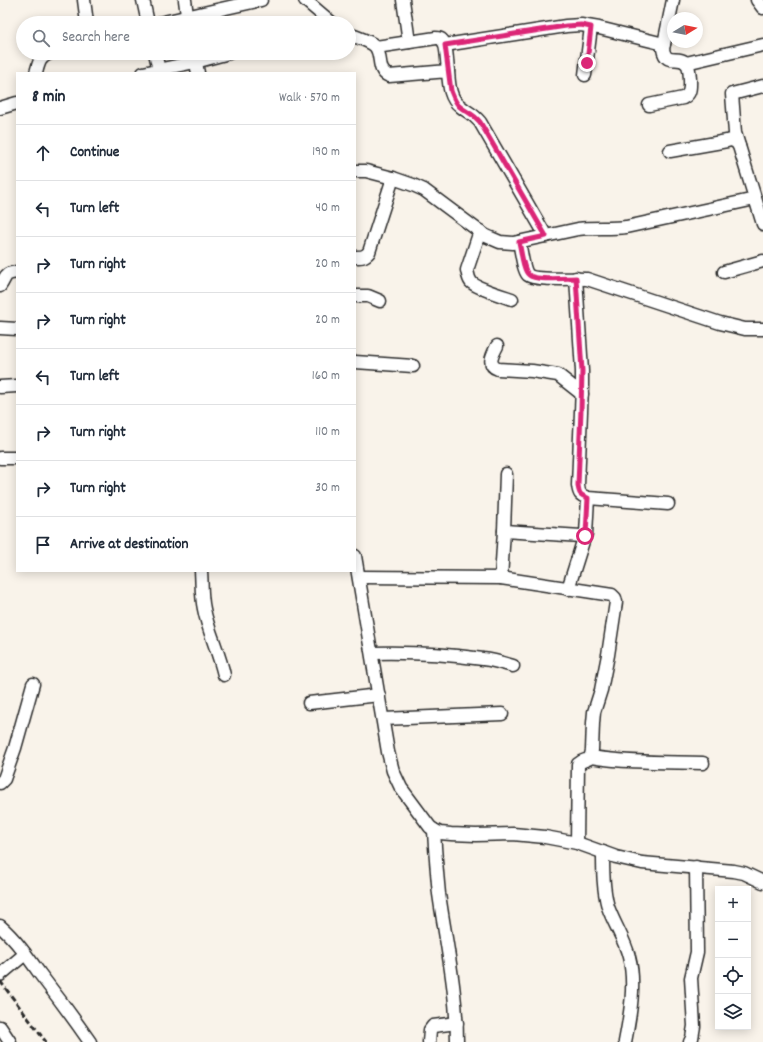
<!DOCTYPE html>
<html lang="en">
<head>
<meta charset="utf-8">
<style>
  :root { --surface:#fff; --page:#f2f2f3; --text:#1f2937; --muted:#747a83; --line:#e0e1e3 }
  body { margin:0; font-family:Dekko,sans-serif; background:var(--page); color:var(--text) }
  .controls { position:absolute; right:12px; bottom:12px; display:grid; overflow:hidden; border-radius:0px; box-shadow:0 2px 10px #0003 }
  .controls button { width:36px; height:36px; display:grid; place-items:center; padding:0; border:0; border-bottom:1px solid var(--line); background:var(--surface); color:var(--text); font:20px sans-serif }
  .compass { position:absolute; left:667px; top:12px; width:36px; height:36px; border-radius:50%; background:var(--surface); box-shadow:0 2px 10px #0003; rotate:80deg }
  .stop { position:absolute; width:12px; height:12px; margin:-9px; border:3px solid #db2777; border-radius:50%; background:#fff }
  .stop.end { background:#db2777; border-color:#fff; box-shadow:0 1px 4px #0008 }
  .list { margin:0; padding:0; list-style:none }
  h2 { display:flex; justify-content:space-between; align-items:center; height:52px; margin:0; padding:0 16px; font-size:17px }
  h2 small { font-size:13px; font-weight:400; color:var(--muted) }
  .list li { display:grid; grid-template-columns:26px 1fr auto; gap:12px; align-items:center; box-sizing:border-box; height:56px; padding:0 16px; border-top:1px solid var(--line) }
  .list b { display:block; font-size:15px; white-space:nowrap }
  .list em { font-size:13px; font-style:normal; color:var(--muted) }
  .icon { flex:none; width:22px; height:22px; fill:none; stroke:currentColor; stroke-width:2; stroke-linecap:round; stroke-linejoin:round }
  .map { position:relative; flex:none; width:763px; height:1042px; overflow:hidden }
  .search { position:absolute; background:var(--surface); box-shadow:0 2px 10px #0003; left:16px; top:16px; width:340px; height:44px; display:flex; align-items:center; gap:10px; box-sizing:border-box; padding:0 14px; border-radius:22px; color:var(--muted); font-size:15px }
  .panel { position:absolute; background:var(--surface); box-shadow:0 2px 10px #0003; left:16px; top:72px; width:340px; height:500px; border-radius:0px }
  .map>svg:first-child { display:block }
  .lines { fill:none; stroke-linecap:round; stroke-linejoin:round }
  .minor-casing { stroke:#2b2b2b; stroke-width:15 }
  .minor { stroke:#fff; stroke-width:12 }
  .rail { stroke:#2b2b2b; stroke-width:3; stroke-dasharray:6 3; stroke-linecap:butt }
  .route { stroke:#db2777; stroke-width:5 }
</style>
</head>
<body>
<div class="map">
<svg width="763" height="1042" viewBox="0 0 763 1042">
  <rect width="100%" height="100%" fill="#f9f3ea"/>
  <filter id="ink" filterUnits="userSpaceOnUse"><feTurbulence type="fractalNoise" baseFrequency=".025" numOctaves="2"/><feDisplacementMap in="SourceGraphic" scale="8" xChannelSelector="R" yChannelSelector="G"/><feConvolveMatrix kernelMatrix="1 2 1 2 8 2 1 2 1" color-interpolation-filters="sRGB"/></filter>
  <g filter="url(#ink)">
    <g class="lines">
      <g class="minor-casing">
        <g id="minor">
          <path d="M84,0L87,23"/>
          <path d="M143,0L148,23"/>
          <path d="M185,0L188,23"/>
          <path d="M305,0L332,23"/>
          <path d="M403,0L409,42"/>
          <path d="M757,0L763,8"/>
          <path d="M159,23L261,0"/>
          <path d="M349,34C356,37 370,41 375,46C383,55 376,71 389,76L448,71C449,83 449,98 460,106C468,113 473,113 480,122L546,236"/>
          <path d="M445,45L566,26L581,25L599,28L664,44"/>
          <path d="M376,47L436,38C439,38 440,38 442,40C447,44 447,64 448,71"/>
          <path d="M155,53L159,70"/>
          <path d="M194,53L198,73"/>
          <path d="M686,63L763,45"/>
          <path d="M36,73C39,62 39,58 50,53"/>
          <path d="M143,73L195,62L229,53"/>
          <path d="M585,75L591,27"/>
          <path d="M649,105L683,98C686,96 688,95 689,92C691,87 690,68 687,64C679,54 666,67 663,49L673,0"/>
          <path d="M0,108L17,103"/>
          <path d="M739,146L735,133L732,94L763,86"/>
          <path d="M670,151L727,141L731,140L736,142L739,146L763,224"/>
          <path d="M355,171H366L393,178L413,185L424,190L475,228L486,236L500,242L513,243L578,229C594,227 610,229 626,227L755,199"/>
          <path d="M480,231L467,270C468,274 468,278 471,282C476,288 503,296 512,299"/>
          <path d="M519,242C521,249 523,270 528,275C535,281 575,278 587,279L720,323L745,329H763"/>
          <path d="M355,257C362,257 365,257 369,252L393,178"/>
          <path d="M724,272L763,261"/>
          <path d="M576,278L582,371V387L578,485C579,494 580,495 588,498L668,504"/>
          <path d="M0,286C7,276 3,274 17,272"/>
          <path d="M355,296H368L380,301"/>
          <path d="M0,328L17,329"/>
          <path d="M497,346C493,354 486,365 498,369L532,371L558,375L582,394"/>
          <path d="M355,362L413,366"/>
          <path d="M0,387L17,386"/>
          <path d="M0,458H17"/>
          <path d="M504,531L506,474"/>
          <path d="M355,556L388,752L393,771L401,788L430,827L434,830L440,833L451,834L476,835L513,834L545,837L577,843L616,857L642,863L734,871L744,873L763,882"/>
          <path d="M201,571C202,583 201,596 204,609C208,631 219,652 224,675"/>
          <path d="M359,577L501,578L504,531L581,536L585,535L586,534L588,498"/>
          <path d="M501,578L612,595L615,598L616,602L608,655L601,690L594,712L593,723L592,750C590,764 585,757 578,764L577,843"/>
          <path d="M568,589L585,535"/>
          <path d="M372,653C409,652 446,654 483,659C493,660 503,663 513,666"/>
          <path d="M309,703L379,695"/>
          <path d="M383,719L502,714"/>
          <path d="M591,757C628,763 666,762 703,763"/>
          <path d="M0,783L4,779L15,748L33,684"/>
          <path d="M434,830C435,851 437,873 439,894C446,943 457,992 457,1042"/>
          <path d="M603,852C603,870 603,889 608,907C614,924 625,940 629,957C636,983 630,1016 625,1042"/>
          <path d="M0,926C16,940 28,957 40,974C57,996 74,1019 90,1042"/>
          <path d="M0,975L25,954"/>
          <path d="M0,1027L10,1042"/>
          <path d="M429,1042L430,1030L433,1026L457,1023"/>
          <path d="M690,1042L692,1038L694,1026L691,978L697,952L696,867"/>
        </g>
      </g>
      <use href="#minor" class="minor"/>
      <path class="rail" d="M0,981L46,1042"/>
    </g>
  </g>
  <g class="lines" filter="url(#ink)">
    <path class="route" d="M585,536L586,534L588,498C580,495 579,494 578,485L581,410L582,371L576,278C566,278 535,281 529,275C523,271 521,249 519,242L546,236L480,122C472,112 467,113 459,106C455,102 453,96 451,91L445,45L566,26L581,25L591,27L587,63"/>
  </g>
</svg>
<div class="controls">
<button>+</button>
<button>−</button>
<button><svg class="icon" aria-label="locate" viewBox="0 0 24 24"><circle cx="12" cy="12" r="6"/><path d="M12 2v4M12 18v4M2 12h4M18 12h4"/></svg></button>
<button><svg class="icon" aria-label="layers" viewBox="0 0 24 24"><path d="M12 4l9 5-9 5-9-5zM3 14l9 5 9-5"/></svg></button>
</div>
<svg class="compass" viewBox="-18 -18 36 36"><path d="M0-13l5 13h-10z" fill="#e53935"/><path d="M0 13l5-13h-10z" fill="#747a83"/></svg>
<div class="stop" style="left:585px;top:536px"></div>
<div class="stop end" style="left:587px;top:63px"></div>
<div class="search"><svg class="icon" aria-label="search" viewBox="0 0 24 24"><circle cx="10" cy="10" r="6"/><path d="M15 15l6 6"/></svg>Search here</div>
<section class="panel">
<h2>8 min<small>Walk · 570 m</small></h2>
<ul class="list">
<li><svg class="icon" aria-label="ahead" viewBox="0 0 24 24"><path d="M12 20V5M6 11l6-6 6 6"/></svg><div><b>Continue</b></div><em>190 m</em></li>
<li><svg class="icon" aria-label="left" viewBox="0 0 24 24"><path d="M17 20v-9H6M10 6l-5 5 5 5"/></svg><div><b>Turn left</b></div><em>40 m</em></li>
<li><svg class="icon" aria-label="right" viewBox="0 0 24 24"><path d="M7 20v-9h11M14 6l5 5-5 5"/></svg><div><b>Turn right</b></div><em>20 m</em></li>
<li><svg class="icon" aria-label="right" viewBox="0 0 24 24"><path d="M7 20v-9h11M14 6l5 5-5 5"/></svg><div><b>Turn right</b></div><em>20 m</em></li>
<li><svg class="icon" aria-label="left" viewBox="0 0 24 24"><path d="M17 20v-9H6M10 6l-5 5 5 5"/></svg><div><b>Turn left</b></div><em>160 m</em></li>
<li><svg class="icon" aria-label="right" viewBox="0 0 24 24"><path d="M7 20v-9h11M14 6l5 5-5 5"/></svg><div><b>Turn right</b></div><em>110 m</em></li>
<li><svg class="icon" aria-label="right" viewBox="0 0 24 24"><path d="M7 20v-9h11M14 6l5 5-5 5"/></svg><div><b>Turn right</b></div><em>30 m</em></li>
<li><svg class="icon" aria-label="arrive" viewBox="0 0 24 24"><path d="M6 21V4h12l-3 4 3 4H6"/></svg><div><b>Arrive at destination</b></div></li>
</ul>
</section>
</div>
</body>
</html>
